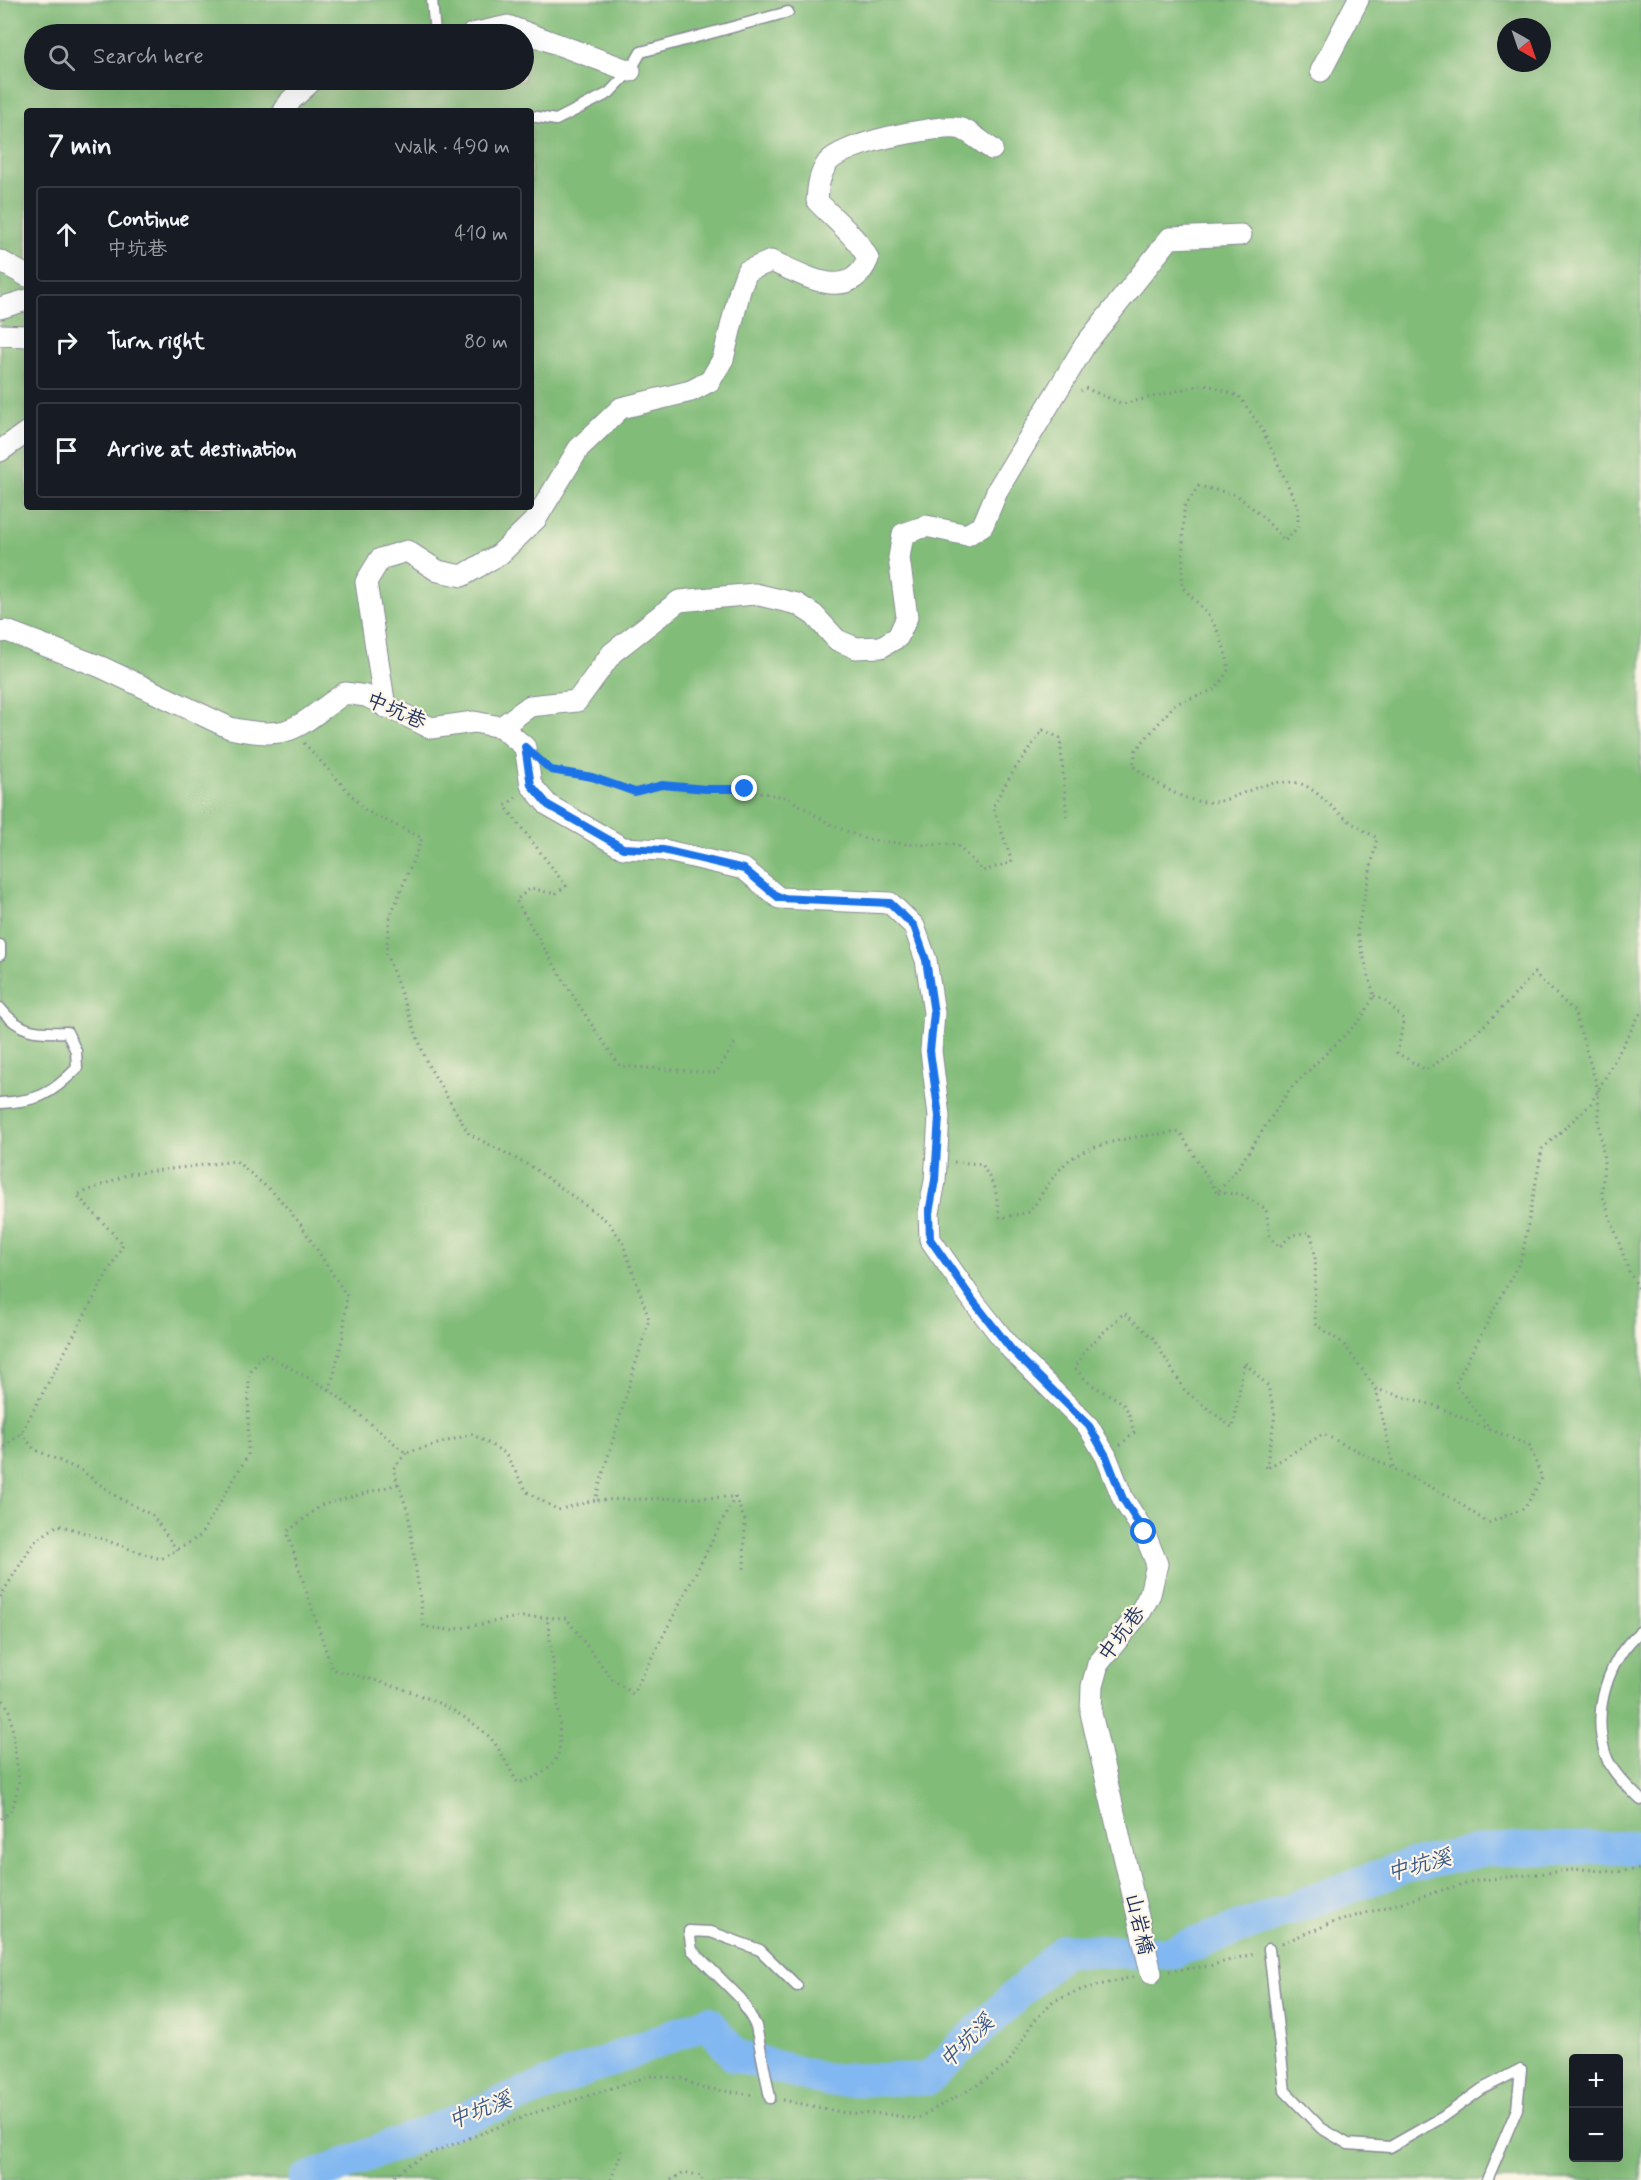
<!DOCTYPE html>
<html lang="en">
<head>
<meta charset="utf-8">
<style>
  :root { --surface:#171b24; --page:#20242c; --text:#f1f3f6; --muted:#9ea1a6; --line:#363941 }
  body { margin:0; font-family:Mynerve,"LXGW WenKai TC",sans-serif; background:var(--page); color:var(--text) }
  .controls { position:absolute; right:18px; bottom:18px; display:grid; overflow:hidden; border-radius:6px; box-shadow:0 6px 24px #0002 }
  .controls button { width:54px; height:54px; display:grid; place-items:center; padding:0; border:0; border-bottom:2px solid var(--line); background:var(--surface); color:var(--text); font:30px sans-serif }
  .compass { position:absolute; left:1497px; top:18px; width:54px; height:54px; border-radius:50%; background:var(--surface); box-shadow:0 6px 24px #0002; rotate:140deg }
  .stop { position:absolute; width:18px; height:18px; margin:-14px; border:4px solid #1a73e8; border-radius:50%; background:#fff }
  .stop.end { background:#1a73e8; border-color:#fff; box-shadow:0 2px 6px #0008 }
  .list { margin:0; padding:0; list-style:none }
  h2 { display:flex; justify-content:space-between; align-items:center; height:78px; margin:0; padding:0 24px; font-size:26px }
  h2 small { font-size:20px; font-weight:400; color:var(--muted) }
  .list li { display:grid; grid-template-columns:39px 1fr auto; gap:18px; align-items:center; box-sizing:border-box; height:96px; margin:0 12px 12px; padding:0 12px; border:2px solid var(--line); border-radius:6px }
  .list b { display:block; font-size:22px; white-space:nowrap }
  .list p { margin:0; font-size:20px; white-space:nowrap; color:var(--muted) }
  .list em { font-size:20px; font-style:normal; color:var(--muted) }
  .icon { flex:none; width:33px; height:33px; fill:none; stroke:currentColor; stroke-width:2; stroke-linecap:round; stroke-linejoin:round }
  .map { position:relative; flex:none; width:1641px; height:2180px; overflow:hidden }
  .search { position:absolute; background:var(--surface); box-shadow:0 6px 24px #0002; left:24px; top:24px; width:510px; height:66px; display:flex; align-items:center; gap:15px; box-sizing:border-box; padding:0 21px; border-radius:33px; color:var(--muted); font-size:22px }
  .panel { position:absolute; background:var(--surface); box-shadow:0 6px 24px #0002; left:24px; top:108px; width:510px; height:402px; border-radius:6px }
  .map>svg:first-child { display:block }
  .forest { fill:#82bc79; stroke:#4e766c; stroke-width:1.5; fill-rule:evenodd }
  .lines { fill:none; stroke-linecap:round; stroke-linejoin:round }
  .river { stroke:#82b8f1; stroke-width:33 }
  .lane-casing { stroke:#888a94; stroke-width:13 }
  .street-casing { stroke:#888a94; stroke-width:23 }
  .path { stroke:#888a94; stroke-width:3; stroke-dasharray:1.5 4.5; stroke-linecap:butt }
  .lane { stroke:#fff; stroke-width:10 }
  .street { stroke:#fff; stroke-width:21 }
  .route { stroke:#1a73e8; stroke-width:8 }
  .labels { text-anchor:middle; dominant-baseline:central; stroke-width:4.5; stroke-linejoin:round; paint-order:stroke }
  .street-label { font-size:21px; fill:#1b2f5e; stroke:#fcf5e5 }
  .water-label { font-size:22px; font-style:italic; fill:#3a588a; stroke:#fcf5e5 }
</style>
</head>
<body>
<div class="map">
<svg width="1641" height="2180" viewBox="0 0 1641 2180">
  <rect width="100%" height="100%" fill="#fcf5e5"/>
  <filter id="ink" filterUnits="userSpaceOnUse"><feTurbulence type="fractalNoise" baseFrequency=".0167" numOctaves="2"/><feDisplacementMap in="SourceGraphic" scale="12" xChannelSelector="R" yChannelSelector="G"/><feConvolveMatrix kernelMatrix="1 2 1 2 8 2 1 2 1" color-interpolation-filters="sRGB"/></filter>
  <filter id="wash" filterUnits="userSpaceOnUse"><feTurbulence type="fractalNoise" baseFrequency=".008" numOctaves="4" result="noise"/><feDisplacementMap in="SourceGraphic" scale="24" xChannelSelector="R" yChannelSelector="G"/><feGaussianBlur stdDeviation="1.35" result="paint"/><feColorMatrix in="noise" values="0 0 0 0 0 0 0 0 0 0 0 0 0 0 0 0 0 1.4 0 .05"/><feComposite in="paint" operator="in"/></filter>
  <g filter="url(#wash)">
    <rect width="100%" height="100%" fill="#f5e5ca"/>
    <path class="forest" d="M0,0H1641V2180H0ZM1506,27H1542V63H1506ZM34,34H524V80H34ZM27,111H531V507H27ZM1574,2058H1618V2158H1574Z"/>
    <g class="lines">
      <path class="river" d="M305,2180L708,2022L735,2056L826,2080L928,2079L1064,1950L1170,1953L1405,1867L1484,1850L1641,1847"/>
    </g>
  </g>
  <g filter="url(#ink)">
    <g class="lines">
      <g class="lane-casing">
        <g id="lane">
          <path d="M432,0L435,34"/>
          <path d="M531,116L556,120L609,93L630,71L641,52L788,12"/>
          <path d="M0,945V955"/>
          <path d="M0,1008C20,1033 36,1033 67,1032L76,1051L77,1068C51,1095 37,1101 0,1103"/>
          <path d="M1641,1631C1608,1659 1592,1710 1605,1753C1611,1772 1627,1786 1641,1800"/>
          <path d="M1269,1949L1285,2091L1321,2128L1348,2144L1390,2147L1443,2117L1482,2089L1521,2069L1517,2109L1487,2180"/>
          <path d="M770,2098L756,2026L741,1999L692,1950L689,1931L711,1932L760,1950L797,1986"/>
        </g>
      </g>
      <g class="street-casing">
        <g id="street">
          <path d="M472,34L508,26L630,71"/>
          <path d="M1321,71L1358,0"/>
          <path d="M284,111L291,100L313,80"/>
          <path d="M0,261L27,276"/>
          <path d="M0,308L27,300"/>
          <path d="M0,335L27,336"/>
          <path d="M0,451L27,432"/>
          <path d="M0,632L7,631L101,667L230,728C294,742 296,726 345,693L366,696L431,728L474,722L501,727L525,747L531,785L548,805L623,848L663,850L744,869L779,898L890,903L914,926L926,960L934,1013L931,1051L939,1116L935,1181L929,1213L930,1239L974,1302L1011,1349L1088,1426L1106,1456L1123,1499L1144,1532L1157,1564L1150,1594L1141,1611L1098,1664L1092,1686L1091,1713L1151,1973"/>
          <path d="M385,707L366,582L380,559L407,551L438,571L462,576L500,554L536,519L579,448L621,408L691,391L710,381L723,359L740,290L747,271L771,261C803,274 849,305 868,259C861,241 832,217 817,201C818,186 819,175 828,162C844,143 931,126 956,128C967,128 982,143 992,149"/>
          <path d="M501,727L530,706L577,701L612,653L679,601L755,594L797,604L814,615L837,640L856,648L881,647L898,637L907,617L899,558L903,534L926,526L967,535L983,525L998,489L1085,345L1170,238L1241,235"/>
        </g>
      </g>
      <g class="path">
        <path d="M549,768L592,777L635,792L662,785L706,789H745L788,798L830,824L865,839L914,845L956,844L983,871L1012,862L993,806L1014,770L1043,730L1060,738L1067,819"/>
        <path d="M516,797L505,806L566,886L555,894L531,888L516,900C549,957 582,1013 620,1066L716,1073L735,1043"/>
        <path d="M1374,996L1385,1000L1404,1020L1397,1053L1426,1070C1467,1044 1503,1010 1534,973L1574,1011L1598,1089L1599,1123L1604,1160L1602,1194L1630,1274L1641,1291"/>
        <path d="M954,1162L982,1164L995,1188L1000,1218L1030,1212C1041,1195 1059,1164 1077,1155C1106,1139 1148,1135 1180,1132L1217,1193L1238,1168L1290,1089L1361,1019L1374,996L1357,932L1377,838C1364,830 1350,823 1339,813C1324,801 1310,782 1290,782C1265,781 1246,793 1224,800C1192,810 1157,784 1133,766L1136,750L1175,704L1216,689L1229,669C1221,628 1211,616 1182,587L1184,507L1199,486L1237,495L1263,517L1285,541L1298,527V507L1262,429L1239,396L1205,384L1123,404L1085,388L1081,391"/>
        <path d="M1218,1193L1241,1194L1266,1209L1270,1237L1279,1247L1292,1235L1310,1232C1321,1265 1311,1291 1316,1325L1343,1343L1376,1389L1433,1405L1489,1429"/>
        <path d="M1376,1389L1394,1468"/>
        <path d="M21,1433L34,1449L82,1471L117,1497L152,1515L177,1550"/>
        <path d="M1120,1445L1134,1433C1127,1397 1119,1402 1092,1385C1086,1381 1080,1373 1075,1368L1086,1349L1124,1313L1153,1338L1185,1391L1233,1428L1244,1362L1268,1386L1275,1415L1266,1469L1323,1434L1449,1496L1488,1523L1525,1508L1542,1478L1529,1445L1491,1430L1455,1384L1522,1257L1542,1149L1590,1105L1641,1012"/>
        <path d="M0,1451L21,1433L123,1244L77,1195L129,1174L236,1161L276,1195L299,1222L347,1296L343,1336L330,1390L406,1453L472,1434L505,1453L527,1492L558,1510L595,1500L649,1319L622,1241L607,1221L532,1167L469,1134L427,1063L386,953L390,917L422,838L366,811L304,743"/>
        <path d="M406,1453L393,1469L408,1512L424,1627L451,1630L518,1617L566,1618L612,1679L633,1694L735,1497L595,1500"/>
        <path d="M398,1484L322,1505L287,1532L332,1669C385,1683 443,1696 485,1733C499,1744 508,1768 518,1783C535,1778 551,1772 558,1754C565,1736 550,1642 547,1617"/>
        <path d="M735,1497L745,1521L744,1571"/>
        <path d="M0,1597L34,1542L58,1525C93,1534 126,1549 161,1559L200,1536L248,1455L249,1374L264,1353L330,1390"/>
        <path d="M0,1695L10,1711L19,1781L13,1809L0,1820"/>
        <path d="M1282,1943L1329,1924L1473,1881L1581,1869L1615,1872L1641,1869"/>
        <path d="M1169,1971L1209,1966L1256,1953"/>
        <path d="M783,2100L846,2113L886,2114L916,2119L976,2086L1007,2065L1033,2022L1053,2001L1083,1989L1133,1977"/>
        <path d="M390,2180L408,2165L436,2151L534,2113L650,2076L681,2078L701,2088L755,2095"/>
        <path d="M611,2180L623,2148"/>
        <path d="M671,2180L684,2172L701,2176L702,2180"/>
      </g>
      <use href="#lane" class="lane"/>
      <use href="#street" class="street"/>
    </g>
  </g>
  <g class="lines" filter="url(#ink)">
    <path class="route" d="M745,789H706L662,785L635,792L592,777L551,770L525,747L531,785L548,805L623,848L663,850L744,869L779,898L890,903L914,926L926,960L934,1013L930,1051L939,1116L935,1180L929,1213L930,1239L974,1302L1011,1349L1089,1426L1106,1456L1123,1499L1144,1532"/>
  </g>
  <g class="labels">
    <g class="street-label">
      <text transform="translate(396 711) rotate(23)">中坑巷</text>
      <text transform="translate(1122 1634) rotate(-53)">中坑巷</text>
      <text transform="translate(1139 1924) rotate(77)">山岩橋</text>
    </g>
    <g class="water-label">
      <text transform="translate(1419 1866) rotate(-15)">中坑溪</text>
      <text transform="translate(967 2042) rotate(-44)">中坑溪</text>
      <text transform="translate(480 2111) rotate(-21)">中坑溪</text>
    </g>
  </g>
</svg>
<div class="controls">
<button>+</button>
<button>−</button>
</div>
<svg class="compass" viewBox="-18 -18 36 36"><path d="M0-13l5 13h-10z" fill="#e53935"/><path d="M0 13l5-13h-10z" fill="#9ea1a6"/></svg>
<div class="stop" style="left:1144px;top:1532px"></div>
<div class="stop end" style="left:745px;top:789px"></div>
<div class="search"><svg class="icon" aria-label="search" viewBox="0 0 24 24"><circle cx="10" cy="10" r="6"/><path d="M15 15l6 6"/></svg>Search here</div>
<section class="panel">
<h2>7 min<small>Walk · 490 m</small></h2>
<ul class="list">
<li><svg class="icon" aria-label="ahead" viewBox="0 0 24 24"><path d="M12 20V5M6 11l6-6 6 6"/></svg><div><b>Continue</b><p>中坑巷</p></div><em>410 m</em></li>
<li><svg class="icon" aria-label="right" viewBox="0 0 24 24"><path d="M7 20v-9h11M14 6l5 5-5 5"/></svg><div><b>Turn right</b></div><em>80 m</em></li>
<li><svg class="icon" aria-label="arrive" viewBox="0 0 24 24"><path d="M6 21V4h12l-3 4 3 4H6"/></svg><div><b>Arrive at destination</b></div></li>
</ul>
</section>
</div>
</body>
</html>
